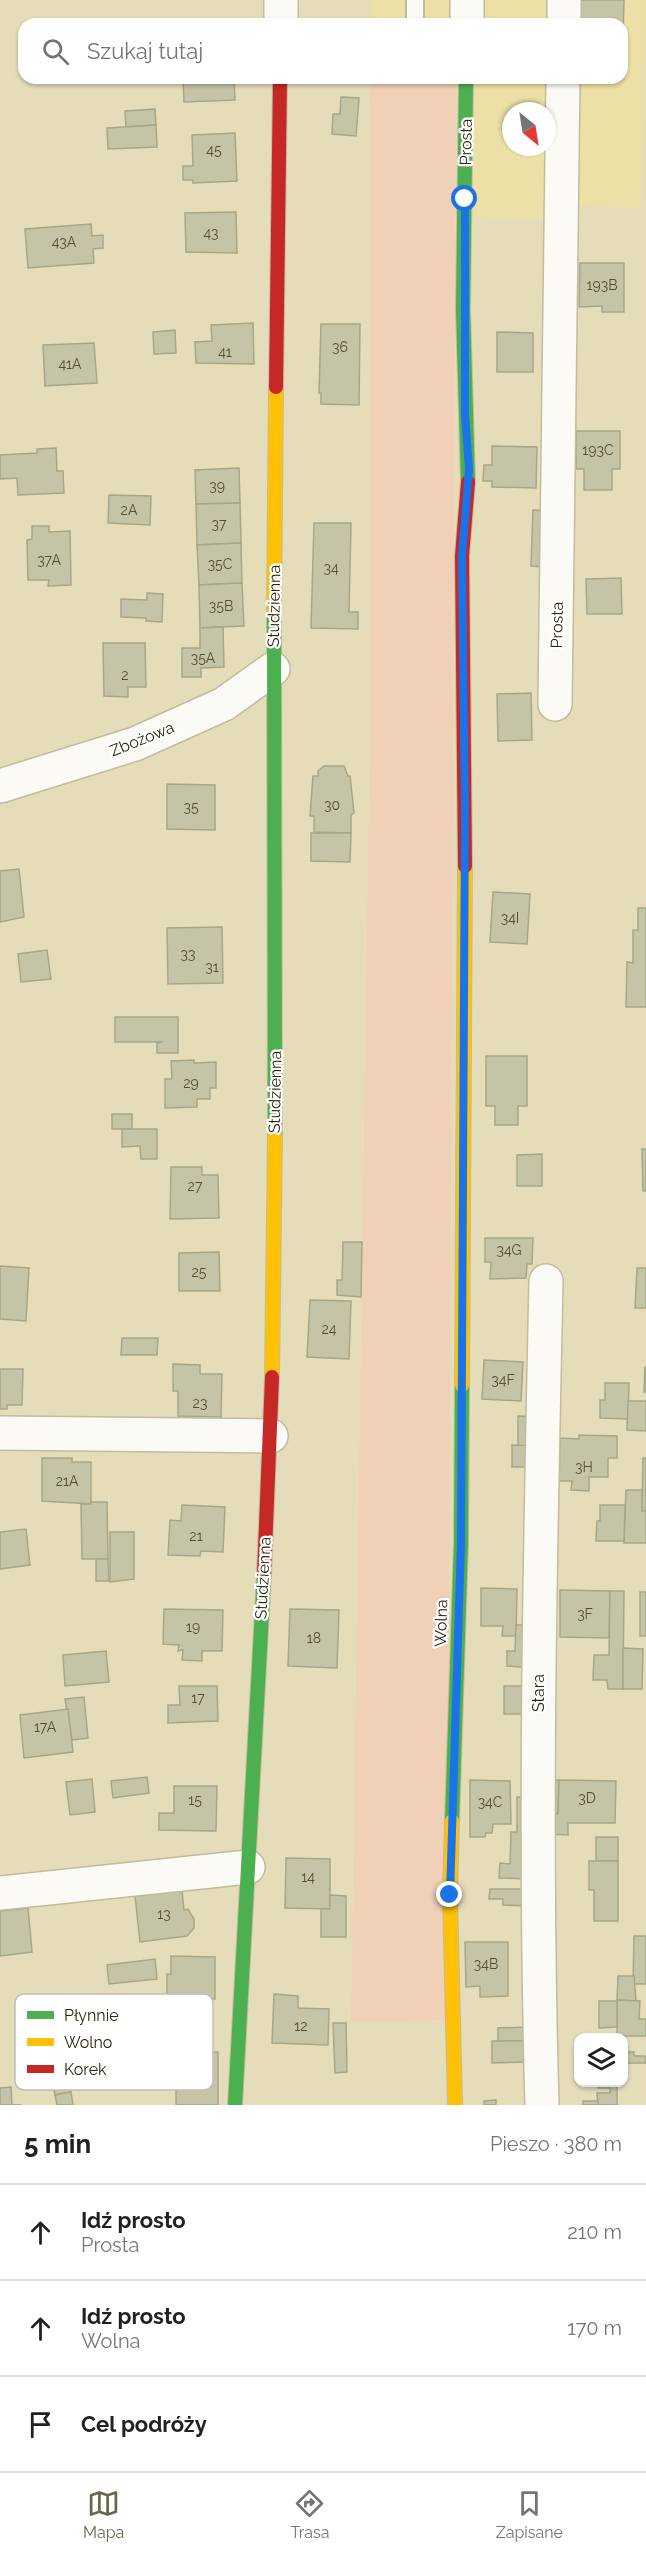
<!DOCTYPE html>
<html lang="pl">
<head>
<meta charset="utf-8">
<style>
  :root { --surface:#fff; --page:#f2f2f2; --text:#202124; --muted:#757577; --line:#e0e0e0; --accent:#6d6749 }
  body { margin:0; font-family:Raleway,sans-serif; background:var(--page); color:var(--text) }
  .controls { position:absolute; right:18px; bottom:18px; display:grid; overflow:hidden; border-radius:12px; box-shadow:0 2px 4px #0004 }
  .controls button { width:54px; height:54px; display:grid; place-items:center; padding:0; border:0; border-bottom:2px solid var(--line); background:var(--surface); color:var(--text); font:30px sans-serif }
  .compass { position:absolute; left:502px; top:102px; width:54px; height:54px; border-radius:50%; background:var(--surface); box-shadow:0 2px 4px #0004; rotate:150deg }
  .stop { position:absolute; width:18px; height:18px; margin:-14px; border:4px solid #1a73e8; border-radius:50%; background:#fff }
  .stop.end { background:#1a73e8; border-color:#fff; box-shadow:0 2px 6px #0008 }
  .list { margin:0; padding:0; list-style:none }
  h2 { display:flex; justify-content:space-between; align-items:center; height:78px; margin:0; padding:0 24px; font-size:26px }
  h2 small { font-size:20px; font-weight:400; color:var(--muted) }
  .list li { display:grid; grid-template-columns:39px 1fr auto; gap:18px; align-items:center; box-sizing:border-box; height:96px; padding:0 24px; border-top:2px solid var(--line) }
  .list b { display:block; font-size:22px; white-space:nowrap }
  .list p { margin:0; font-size:20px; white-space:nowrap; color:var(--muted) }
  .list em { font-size:20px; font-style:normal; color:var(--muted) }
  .icon { flex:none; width:33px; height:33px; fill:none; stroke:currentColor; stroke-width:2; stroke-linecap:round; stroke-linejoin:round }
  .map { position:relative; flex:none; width:646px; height:2105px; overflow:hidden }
  .search { position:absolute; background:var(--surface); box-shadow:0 2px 4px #0004; left:18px; right:18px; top:18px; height:66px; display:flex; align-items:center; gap:15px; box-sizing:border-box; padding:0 21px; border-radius:18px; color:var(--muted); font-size:22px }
  .sheet { height:366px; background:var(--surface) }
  nav { display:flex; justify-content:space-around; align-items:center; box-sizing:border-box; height:84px; border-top:2px solid var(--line); background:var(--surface); font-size:16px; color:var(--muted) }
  nav a { display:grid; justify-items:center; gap:3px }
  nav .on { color:var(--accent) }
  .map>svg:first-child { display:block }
  .built { fill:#ede0a6; fill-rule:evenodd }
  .green { fill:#f0d0b7 }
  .building { fill:#c5c4a7; stroke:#a7a689; stroke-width:1.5 }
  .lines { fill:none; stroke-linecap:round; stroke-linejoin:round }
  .lane-casing { stroke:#c2bb9e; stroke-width:20 }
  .street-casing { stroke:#c2bb9e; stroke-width:36 }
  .fast-casing { stroke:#c2bb9e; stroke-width:16 }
  .slow-casing { stroke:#c2bb9e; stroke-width:16 }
  .jam-casing { stroke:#c2bb9e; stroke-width:16 }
  .lane { stroke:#fbfaf4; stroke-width:16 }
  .street { stroke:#fbfaf4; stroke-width:33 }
  .fast { stroke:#4caf50; stroke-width:14 }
  .slow { stroke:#ffc107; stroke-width:14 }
  .jam { stroke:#c62828; stroke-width:14 }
  .route { stroke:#1a73e8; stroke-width:8 }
  .labels { text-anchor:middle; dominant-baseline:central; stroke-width:4.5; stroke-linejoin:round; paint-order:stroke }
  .number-label { font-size:14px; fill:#534e33 }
  .street-label { font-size:16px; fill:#2d270c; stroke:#fff }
  .key { fill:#fff; stroke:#c0beb6; stroke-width:1.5 }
  .key-label { font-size:16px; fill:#2d270c }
</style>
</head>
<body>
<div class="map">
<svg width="646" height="2105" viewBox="0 0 646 2105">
  <rect width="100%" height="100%" fill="#e5ddb9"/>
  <g class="built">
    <rect x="371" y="0" width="85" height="24"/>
    <rect x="474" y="0" width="80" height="24"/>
    <path d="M572,0H645L641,208L569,206L571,78H622V24Z"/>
    <path d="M473,78H555L556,218L473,217ZM511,111H547V147H511Z"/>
  </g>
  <path class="green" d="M370,78H456L447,2020L351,2022L371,662Z"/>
  <g class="building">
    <path d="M578,0H624L623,42L622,24H577Z"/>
    <path d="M316,20L359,21V24H316Z"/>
    <path d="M183,78H234L235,100L184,102Z"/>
    <path d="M341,97L359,98L356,136L332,134L333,114H340Z"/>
    <path d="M155,109L156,125L126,127L125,111Z"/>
    <path d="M156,125L157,147L108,149L107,128Z"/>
    <path d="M235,133L237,181L193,183V180H183V166H193L192,135Z"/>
    <path d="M236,212L237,253L186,252L185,213Z"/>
    <path d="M91,224L92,236L103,235V248L93,249L94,263L28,268L25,229Z"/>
    <path d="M580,263H624V312H602V306L579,307Z"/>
    <path d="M253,323L254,364L196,363L195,342L212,341L211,325Z"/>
    <path d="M321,324H360L359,405L321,404V393H319Z"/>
    <path d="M175,330L176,353L154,354L153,332Z"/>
    <path d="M497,332L533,333V372H497Z"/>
    <path d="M94,343L97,383L45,386L43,345Z"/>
    <path d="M576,431H620V469H612V490H584V469H576Z"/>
    <path d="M492,446L537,447L536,488L492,487V481H483L484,465H492Z"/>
    <path d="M56,448L57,471H63L64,493L18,495L17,478L0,479V455L37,453V449Z"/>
    <path d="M239,468L240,503L196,504L195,470Z"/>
    <path d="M109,495L151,496L150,525L108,523Z"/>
    <path d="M240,503L241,543L197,545L196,504Z"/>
    <path d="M533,510L552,511L543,567L531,566Z"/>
    <path d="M314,523H351L349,612H358V629L311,628Z"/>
    <path d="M32,526H49V532L70,531L71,585L48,586L49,580H28L27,540L32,539Z"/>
    <path d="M241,543L242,583L199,585L197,545Z"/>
    <path d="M621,578L622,614H587L586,579Z"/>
    <path d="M242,583L244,626L200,628L199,585Z"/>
    <path d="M147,593L163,594L162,622L146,621V618L121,617V599L147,600Z"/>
    <path d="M223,627L224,667L201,668V677H182V648H200V628Z"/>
    <path d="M103,643H145L146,687H128V697L104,696Z"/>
    <path d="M531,693L532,740L498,741L497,694Z"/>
    <path d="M324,766H344L348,776H350L354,813L351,815V833L314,832V816H310L313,776H318V771Z"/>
    <path d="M167,784L215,785V830L167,829Z"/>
    <path d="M311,833H351L350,862L311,861Z"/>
    <path d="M19,869L24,917L0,922V871Z"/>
    <path d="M493,892L530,894L527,944L490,942Z"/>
    <path d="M638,908H646V1007H626L627,962L633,963V930H638Z"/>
    <path d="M222,927L223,983L168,984L167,928Z"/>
    <path d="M47,950L51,979L21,982L18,954Z"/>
    <path d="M115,1017H178V1053H157V1043L163,1042H115Z"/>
    <path d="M486,1056H527V1106H518V1125H495V1106H486Z"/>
    <path d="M194,1060V1063L216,1062V1088H210V1099H197V1107L165,1108V1079H172L171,1061Z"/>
    <rect x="112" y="1114" width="20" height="15"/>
    <path d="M122,1129H157V1159H141L140,1146L122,1147Z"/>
    <path d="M642,1149H646V1191H643Z"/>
    <path d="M542,1154V1186H517V1155Z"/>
    <path d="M171,1167H202V1175H218L219,1218L170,1219Z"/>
    <path d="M485,1238H533L532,1264H527L526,1278L490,1279L491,1262H485Z"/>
    <path d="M343,1242H362L361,1297L337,1295V1280H342Z"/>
    <path d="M219,1252L220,1291H179V1253Z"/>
    <path d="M0,1266L29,1268L26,1321L0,1319Z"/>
    <path d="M637,1268H646V1308H635Z"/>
    <path d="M310,1300L351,1301L349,1359L307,1357Z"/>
    <path d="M122,1338H158L157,1355H121Z"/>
    <path d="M484,1360L523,1362L521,1401L482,1399Z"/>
    <path d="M173,1364L200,1365V1374H222L221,1417L178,1416V1391H173Z"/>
    <path d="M645,1367H646V1392H644Z"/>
    <path d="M0,1369H23L22,1405H7V1409H0Z"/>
    <path d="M605,1383H629L628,1419L600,1418V1400H605Z"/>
    <path d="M628,1401H646V1431L627,1430Z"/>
    <path d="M518,1416L542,1417V1446H518Z"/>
    <path d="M579,1435L617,1436V1458H608V1477H589V1491L571,1490L572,1481H559L560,1438L579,1439Z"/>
    <path d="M512,1445L540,1446V1467H512Z"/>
    <path d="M42,1458H72V1462H91V1504L42,1501Z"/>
    <path d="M643,1458H646V1511H642Z"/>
    <path d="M626,1490H642V1511H646V1543H624Z"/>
    <path d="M91,1502H107L108,1559H82L81,1504H91Z"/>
    <path d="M182,1505L225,1507L223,1552L201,1551L200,1556L168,1555L170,1520L181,1521Z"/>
    <path d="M600,1505H625L624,1541H596L597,1521H600Z"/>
    <path d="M26,1529L30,1565L0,1569V1532Z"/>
    <path d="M110,1532H134V1579L110,1582Z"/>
    <path d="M96,1559H108L109,1581H96Z"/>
    <path d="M481,1588L517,1589L516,1636H502L503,1626H481Z"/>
    <path d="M560,1590L610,1591L609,1638L560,1637Z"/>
    <path d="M610,1591H624L623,1689H608L607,1680H593L594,1655H609Z"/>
    <rect x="640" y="1592" width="6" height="44"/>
    <path d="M164,1609L223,1610L222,1651H202V1661L182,1660L183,1650L178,1651L179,1645L163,1644Z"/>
    <path d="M290,1609L339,1610L337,1668L288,1666Z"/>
    <path d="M516,1625H534L533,1668L507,1666V1651H515Z"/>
    <path d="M623,1648L643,1649L642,1689H623Z"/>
    <path d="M106,1651L109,1682L65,1686L63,1655Z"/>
    <path d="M179,1686H217L218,1721L168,1723V1705H180Z"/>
    <path d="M504,1686H533L532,1714H504Z"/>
    <path d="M84,1697L88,1738L72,1740L65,1699Z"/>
    <path d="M68,1709L73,1752L24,1758L20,1715Z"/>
    <path d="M147,1777L149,1793L113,1798L111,1781Z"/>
    <path d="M92,1779L95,1812L70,1815L66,1782Z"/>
    <path d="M470,1780L510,1781L511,1824H493L492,1833H486L485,1837H470Z"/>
    <path d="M559,1780L558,1814H549L546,1781Z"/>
    <path d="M559,1780L616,1781L615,1823H568V1835L549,1834V1814H558Z"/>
    <path d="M174,1786H217L216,1831L159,1830V1813H174Z"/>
    <path d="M517,1797L531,1798L529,1879L499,1878L500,1863L510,1864L511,1832H517Z"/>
    <rect x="596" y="1837" width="22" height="24"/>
    <path d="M286,1858L330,1859V1909L285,1908Z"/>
    <path d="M589,1861H618V1921H594V1890H589Z"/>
    <path d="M490,1889H530V1906L503,1905V1899H489Z"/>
    <path d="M182,1890L184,1910L188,1909L194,1919V1928L187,1936L140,1942L135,1896Z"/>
    <path d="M330,1895L346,1896V1937H321V1909H330Z"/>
    <path d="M28,1908L32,1952L0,1956V1911Z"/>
    <path d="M634,1936H646V1984H633Z"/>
    <path d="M465,1942H508V1996L480,1997V1986L466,1987Z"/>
    <path d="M171,1956L215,1957V1999H194V2008H176V1998H167V1974H171Z"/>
    <path d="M155,1959L157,1979L109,1984L107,1965Z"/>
    <path d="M618,1976H634L636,2001L617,2000Z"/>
    <path d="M274,1994L298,1996V2008L329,2009L328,2045L272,2043Z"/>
    <path d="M617,2000L640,2001L639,2019H646V2036H617Z"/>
    <path d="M599,2001H617V2027L599,2028Z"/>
    <path d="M333,2023H346L347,2072L335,2073Z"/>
    <path d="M528,2027L529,2041H498V2028Z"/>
    <path d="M492,2041H529V2062L492,2063Z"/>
    <path d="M194,2052H218V2105H176V2076H166V2055L194,2054Z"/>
    <path d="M624,2052H634V2056H645L646,2063H624Z"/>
    <path d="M67,2060L71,2092L55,2095L50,2063Z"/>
    <path d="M598,2082H617V2105H598L597,2093H610V2088H598Z"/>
    <path d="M11,2087L12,2105H22H0V2088Z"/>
    <path d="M71,2092L73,2105H57L55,2095Z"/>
    <path d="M496,2100V2105H484V2101Z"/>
    <rect x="583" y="2101" width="15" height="4"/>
  </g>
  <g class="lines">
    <g class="lane-casing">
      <path id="lane" d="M415,24V0"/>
    </g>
    <g class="street-casing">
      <g id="street">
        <path d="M281,24V0"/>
        <path d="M467,24V0"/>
        <path d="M564,24V0"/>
        <path d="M555,704L563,78"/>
        <path d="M0,786L135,744L224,704L273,669"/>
        <path d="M0,1433L271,1436"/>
        <path d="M0,1893L248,1867"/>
        <path d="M542,2105C534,1830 540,1556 546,1281"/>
      </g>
    </g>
    <g class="fast-casing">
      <g id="fast">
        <path d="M466,78L463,309L468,482"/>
        <path d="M274,614L275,1136"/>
        <path d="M452,1821L461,1543L462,1385"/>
        <path d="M235,2105L264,1575"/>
      </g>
    </g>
    <g class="slow-casing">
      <g id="slow">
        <path d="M274,614L276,387"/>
        <path d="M272,1377L275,1136"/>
        <path d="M462,1385L465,866"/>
        <path d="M452,1821L450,1895L455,2105"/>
      </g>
    </g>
    <g class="jam-casing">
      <g id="jam">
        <path d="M276,387L280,78"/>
        <path d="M465,866L462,556L468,482"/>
        <path d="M264,1575L272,1377"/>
      </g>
    </g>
    <use href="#lane" class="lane"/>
    <use href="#street" class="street"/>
    <use href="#fast" class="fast"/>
    <use href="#slow" class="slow"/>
    <use href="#jam" class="jam"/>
  </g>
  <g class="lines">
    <path class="route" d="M450,1895L461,1543L465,811L462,556L469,469L465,414V199"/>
  </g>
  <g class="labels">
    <g class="number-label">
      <text x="214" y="150">45</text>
      <text x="211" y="233">43</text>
      <text x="64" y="242">43A</text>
      <text x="602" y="285">193B</text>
      <text x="340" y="347">36</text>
      <text x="225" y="352">41</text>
      <text x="70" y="364">41A</text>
      <text x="598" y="450">193C</text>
      <text x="217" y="486">39</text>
      <text x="129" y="510">2A</text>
      <text x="219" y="524">37</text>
      <text x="49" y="560">37A</text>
      <text x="220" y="564">35C</text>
      <text x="331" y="568">34</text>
      <text x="221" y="606">35B</text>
      <text x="203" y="658">35A</text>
      <text x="125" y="675">2</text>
      <text x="332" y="805">30</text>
      <text x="191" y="807">35</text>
      <text x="510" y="918">34I</text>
      <text x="188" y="954">33</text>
      <text x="212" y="967">31</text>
      <text x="191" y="1083">29</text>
      <text x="195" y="1186">27</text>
      <text x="509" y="1250">34G</text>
      <text x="199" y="1272">25</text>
      <text x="329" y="1329">24</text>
      <text x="503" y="1380">34F</text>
      <text x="200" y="1403">23</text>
      <text x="584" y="1467">3H</text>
      <text x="67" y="1481">21A</text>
      <text x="196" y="1536">21</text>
      <text x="585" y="1614">3F</text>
      <text x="193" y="1627">19</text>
      <text x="314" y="1638">18</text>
      <text x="198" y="1698">17</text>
      <text x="45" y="1727">17A</text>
      <text x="587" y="1798">3D</text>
      <text x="195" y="1800">15</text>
      <text x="490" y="1802">34C</text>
      <text x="308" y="1877">14</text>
      <text x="164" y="1914">13</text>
      <text x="486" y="1964">34B</text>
      <text x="301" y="2026">12</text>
    </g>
    <g class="street-label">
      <text transform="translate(466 142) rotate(-89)">Prosta</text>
      <text transform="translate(274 606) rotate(-89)">Studzienna</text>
      <text transform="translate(557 625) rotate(-89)">Prosta</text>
      <text transform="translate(142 739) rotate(-22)">Zbożowa</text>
      <text transform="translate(275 1092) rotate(-89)">Studzienna</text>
      <text transform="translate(263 1578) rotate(-87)">Studzienna</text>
      <text transform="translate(441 1623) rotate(-88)">Wolna</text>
      <text transform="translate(538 1693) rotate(-90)">Stara</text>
    </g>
  </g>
  <rect x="15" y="1994" width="198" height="96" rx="9" class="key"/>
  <rect x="27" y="2011" width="27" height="8" fill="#4caf50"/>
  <rect x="27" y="2038" width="27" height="8" fill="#ffc107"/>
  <rect x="27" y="2065" width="27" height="8" fill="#c62828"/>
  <g class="key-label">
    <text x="64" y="2021">Płynnie</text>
    <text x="64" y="2048">Wolno</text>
    <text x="64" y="2075">Korek</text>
  </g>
</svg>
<div class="controls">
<button><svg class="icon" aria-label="layers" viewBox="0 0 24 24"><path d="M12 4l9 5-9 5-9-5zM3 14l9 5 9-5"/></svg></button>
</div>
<svg class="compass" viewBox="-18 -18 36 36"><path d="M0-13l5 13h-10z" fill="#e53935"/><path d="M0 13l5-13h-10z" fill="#757577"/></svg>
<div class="stop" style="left:465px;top:199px"></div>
<div class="stop end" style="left:450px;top:1895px"></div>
<div class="search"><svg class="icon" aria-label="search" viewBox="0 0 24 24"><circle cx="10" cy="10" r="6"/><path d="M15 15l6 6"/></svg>Szukaj tutaj</div>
</div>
<section class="sheet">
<h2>5 min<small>Pieszo · 380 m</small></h2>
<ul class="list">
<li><svg class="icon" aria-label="ahead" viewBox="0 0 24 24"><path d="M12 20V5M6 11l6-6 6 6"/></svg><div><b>Idź prosto</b><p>Prosta</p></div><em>210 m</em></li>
<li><svg class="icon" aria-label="ahead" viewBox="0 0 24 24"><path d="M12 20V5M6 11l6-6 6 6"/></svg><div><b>Idź prosto</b><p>Wolna</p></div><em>170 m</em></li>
<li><svg class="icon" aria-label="arrive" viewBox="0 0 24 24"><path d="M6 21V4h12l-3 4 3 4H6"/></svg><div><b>Cel podróży</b></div></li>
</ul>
</section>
<nav>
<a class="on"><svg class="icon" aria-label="map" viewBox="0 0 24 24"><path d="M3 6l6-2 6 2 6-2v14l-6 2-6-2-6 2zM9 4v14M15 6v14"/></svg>Mapa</a>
<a><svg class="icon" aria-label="directions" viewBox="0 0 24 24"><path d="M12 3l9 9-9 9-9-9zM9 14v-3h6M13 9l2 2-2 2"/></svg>Trasa</a>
<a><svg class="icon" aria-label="saved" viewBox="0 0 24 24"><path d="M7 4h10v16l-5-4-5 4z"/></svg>Zapisane</a>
</nav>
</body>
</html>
